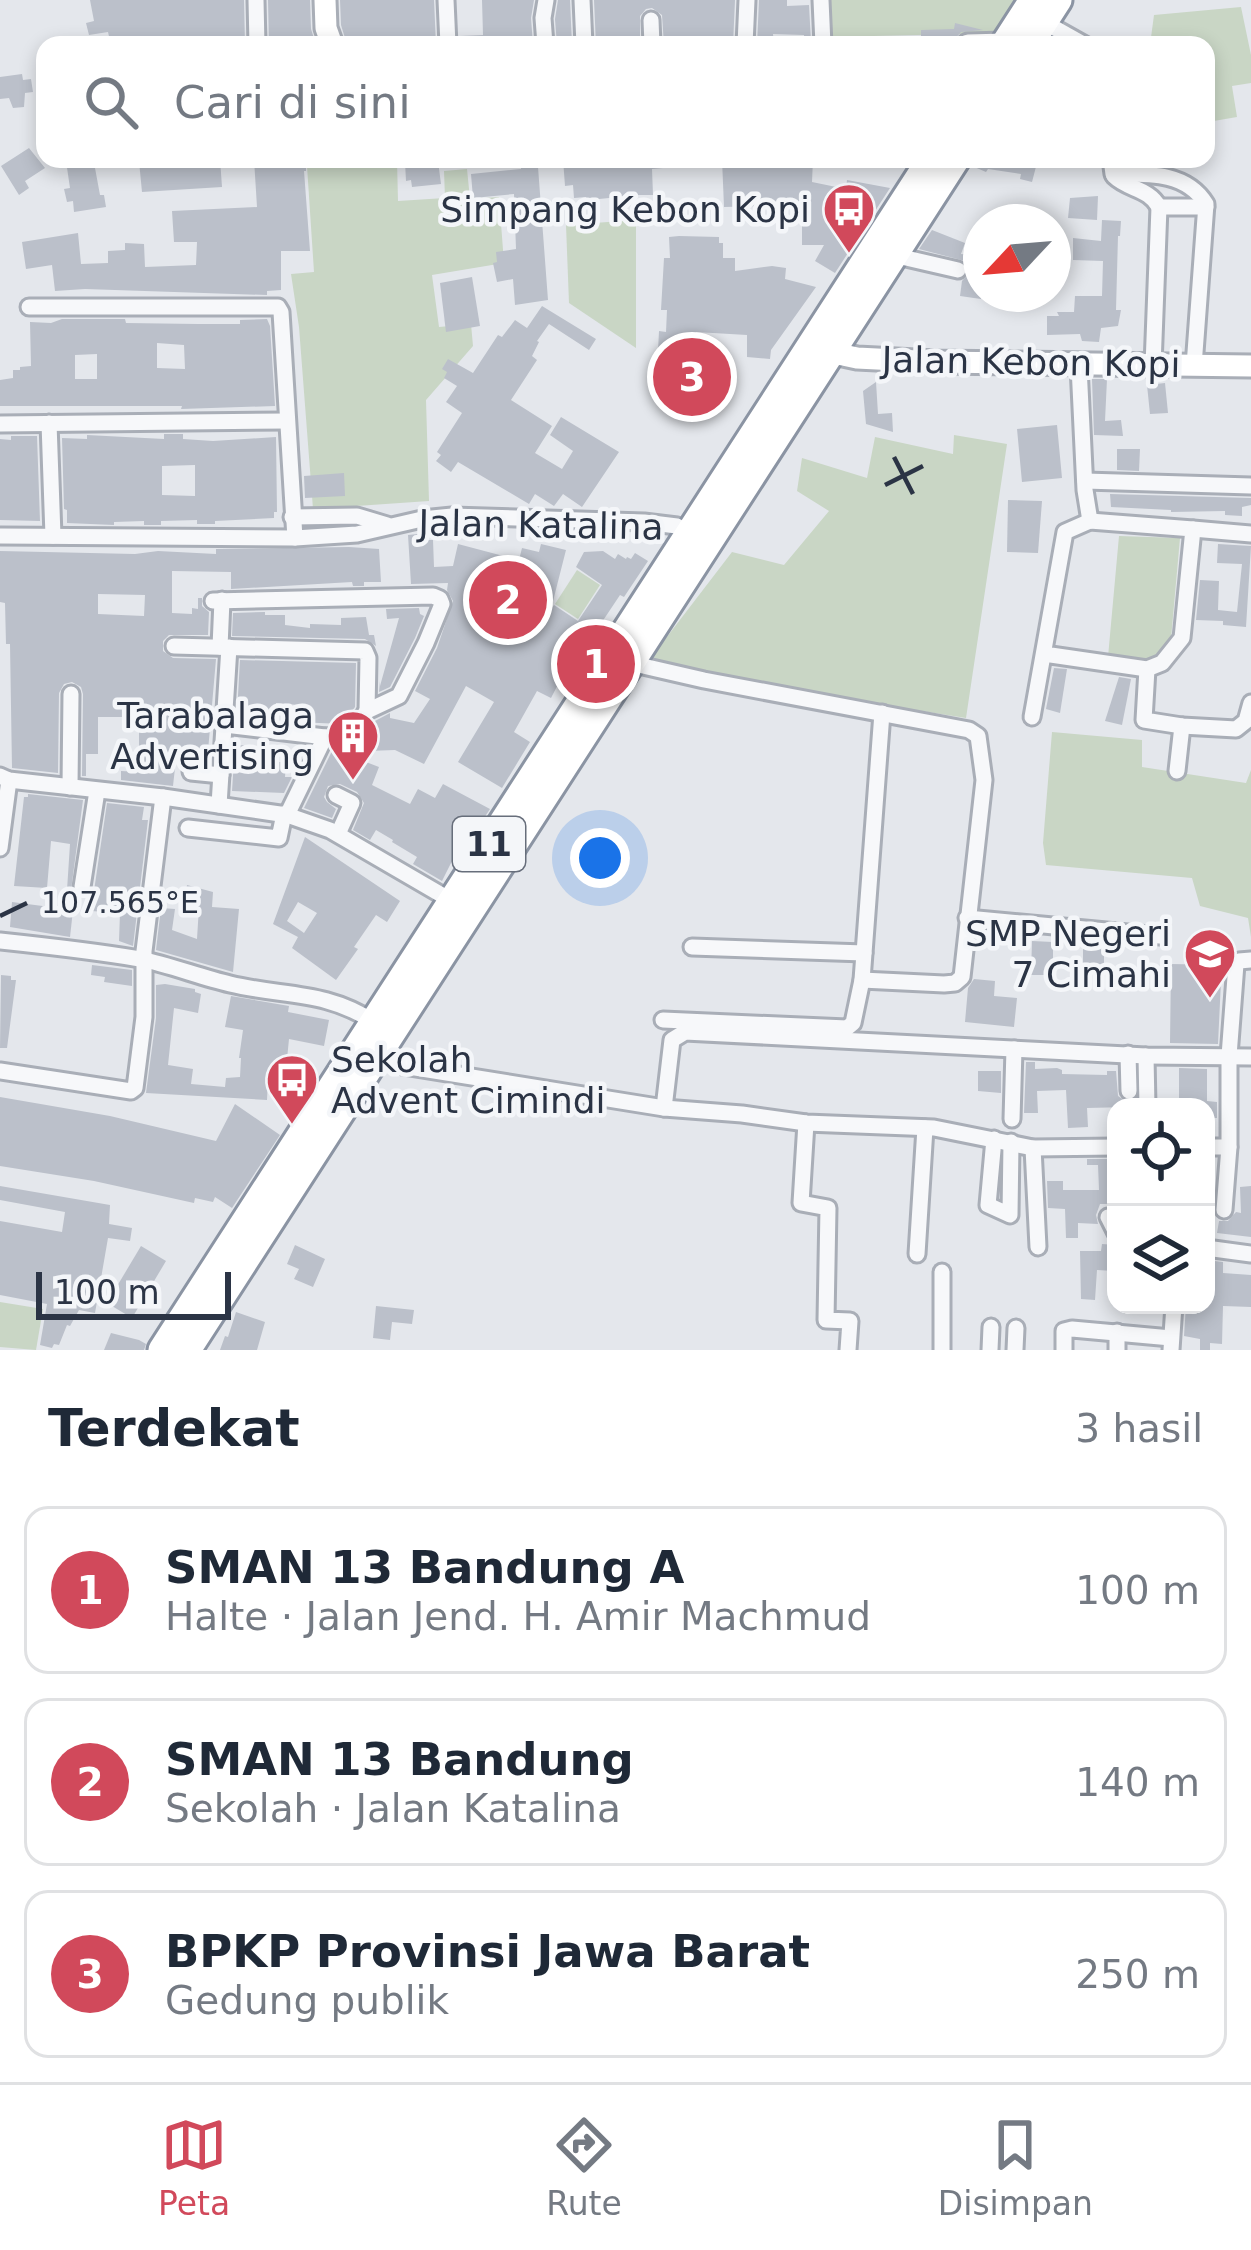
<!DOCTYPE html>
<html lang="id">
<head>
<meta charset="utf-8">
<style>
  :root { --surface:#fff; --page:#f2f2f3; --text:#1f2937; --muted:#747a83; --line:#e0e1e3; --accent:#d1495b }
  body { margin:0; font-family:"DejaVu Sans",sans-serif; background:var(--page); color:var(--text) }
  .controls { position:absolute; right:36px; bottom:36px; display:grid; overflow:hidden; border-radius:24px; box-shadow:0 6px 18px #0003 }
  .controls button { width:108px; height:108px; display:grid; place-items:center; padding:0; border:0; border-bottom:3px solid var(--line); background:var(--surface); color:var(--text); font:60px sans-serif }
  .compass { position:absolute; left:963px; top:204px; width:108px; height:108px; border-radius:50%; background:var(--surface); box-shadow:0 6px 18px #0003; rotate:244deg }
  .scale { position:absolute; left:36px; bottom:30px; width:195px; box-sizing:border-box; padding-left:12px; border:6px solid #2b3445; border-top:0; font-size:33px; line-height:42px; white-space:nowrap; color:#2b3445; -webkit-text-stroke:9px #f4f6f9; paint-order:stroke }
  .you { position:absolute; left:600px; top:858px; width:42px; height:42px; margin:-30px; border:9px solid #fff; border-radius:50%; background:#1a73e8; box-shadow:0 0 0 18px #1a73e833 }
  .badge { display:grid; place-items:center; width:78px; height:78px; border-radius:50%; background:var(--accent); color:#fff; font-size:39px; font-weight:700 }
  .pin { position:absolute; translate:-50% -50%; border:6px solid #fff; box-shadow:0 3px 12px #0006 }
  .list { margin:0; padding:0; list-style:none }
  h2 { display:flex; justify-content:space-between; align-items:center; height:156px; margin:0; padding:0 48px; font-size:51px }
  h2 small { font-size:39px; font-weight:400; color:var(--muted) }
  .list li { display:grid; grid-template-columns:78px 1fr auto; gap:36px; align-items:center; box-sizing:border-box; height:168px; margin:0 24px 24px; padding:0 24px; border:3px solid var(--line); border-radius:24px }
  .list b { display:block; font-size:45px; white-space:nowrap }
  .list p { margin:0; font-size:39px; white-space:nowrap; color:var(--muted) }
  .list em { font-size:39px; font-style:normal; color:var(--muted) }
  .icon { flex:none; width:66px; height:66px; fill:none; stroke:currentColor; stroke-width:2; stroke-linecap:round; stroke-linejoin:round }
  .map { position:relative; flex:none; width:1251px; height:1350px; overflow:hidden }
  .search { position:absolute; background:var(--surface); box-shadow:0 6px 18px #0003; left:36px; right:36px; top:36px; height:132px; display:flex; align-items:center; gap:30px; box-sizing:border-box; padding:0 42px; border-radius:24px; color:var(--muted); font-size:45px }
  .sheet { height:732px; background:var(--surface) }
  nav { display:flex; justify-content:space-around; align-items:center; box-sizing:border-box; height:168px; border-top:3px solid var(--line); background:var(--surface); font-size:33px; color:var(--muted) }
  nav a { display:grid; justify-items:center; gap:6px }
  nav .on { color:var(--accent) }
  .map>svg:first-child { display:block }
  .green { fill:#c9d6c5 }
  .building { fill:#bbc0ca; fill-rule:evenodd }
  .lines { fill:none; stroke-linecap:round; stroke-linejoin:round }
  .street-casing { stroke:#a9aeb7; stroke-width:21 }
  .secondary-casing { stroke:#a9aeb7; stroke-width:27 }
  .highway-casing { stroke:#8b94a3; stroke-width:33 }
  .street { stroke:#f7f8fa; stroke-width:15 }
  .secondary { stroke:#fff; stroke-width:21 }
  .highway { stroke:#fff; stroke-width:27 }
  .ticks { fill:none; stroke:#2b3445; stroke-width:4.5 }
  .labels { text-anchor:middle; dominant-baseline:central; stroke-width:9; stroke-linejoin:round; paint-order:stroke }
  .shield { fill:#f4f6f9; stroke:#676e7b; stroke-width:3 }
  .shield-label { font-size:33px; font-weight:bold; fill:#2b3445 }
  .poi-label { font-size:36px; fill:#2b3445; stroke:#f4f6f9; text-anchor:end }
  .street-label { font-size:36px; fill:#2b3445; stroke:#f4f6f9 }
  .ticks-label { font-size:30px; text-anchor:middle; fill:#2b3445; stroke:#f4f6f9; stroke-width:9; stroke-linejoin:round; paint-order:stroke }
</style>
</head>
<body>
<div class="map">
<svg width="1251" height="1350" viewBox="0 0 1251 1350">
  <rect width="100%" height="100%" fill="#e4e7ec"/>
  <g class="green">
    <path d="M829,0H1024L1004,33L831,37Z"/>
    <path d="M1241,7L1251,55V83L1232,86L1237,117L1208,122L1206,45H1150L1154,15Z"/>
    <path d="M397,160L398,201L445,198L444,171L467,169L470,199L499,197L504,263L432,275L439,327L471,324L473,346L426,400L429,501L313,509L299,327L291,274L314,272L307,166Z"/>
    <path d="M636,220V348L569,303L566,225Z"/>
    <path d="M954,435L1007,444L966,718L669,671L650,659L732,552L784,565L829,511L797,491L802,458L867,478L875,437L953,454Z"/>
    <path d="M1119,536L1180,538L1169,661L1108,657Z"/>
    <path d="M577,570L600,585L578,619L555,604Z"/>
    <path d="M1052,732L1142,740V767L1246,783L1251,770V937L1248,918L1200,906L1192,878L1046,865L1043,843Z"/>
    <path d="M0,1302L43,1309L36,1350L0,1347Z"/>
  </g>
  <g class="building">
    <path d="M90,0H244L245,45H111L108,32L89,35L86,23L94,21Z"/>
    <path d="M268,0H310L311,29L316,45H269Z"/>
    <path d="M340,0H434L436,45H387V37L345,38L341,25Z"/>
    <path d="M482,0H534L531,18L533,45H460V36L483,35Z"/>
    <path d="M558,0H570L572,45H557L555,19Z"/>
    <path d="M594,0H735L733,45H664L662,15L652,8L646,9L640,16V45H596Z"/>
    <path d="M759,0H787V6L809,5L811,42H804V35L773,34L774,45H757Z"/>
    <path d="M955,23L983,30L961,32L954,40L921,41V30L954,29Z"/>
    <path d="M22,74L23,80L31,79L33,92L25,93L24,107L13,108L9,98L0,99V77Z"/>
    <path d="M29,148L45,168L25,181L29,188L19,195L1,166Z"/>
    <path d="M72,159H117V165L95,168L100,195H104L106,207L74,212L73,201L67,202L64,189L70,188L66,161Z"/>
    <path d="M165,159H220L222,187L142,192L139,161Z"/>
    <path d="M254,159H306V171H304L310,251H281V290L267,291V295L85,289L55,291L52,265L26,269L22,242L78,233L81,264L108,263V251L125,250V243L144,244L145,267L196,265L197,242H174L172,211L257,207Z"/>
    <path d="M422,159L438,161L441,184L412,187L411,180L406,181L405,162Z"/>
    <path d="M563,159H673L674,167L652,169L653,195H636V203L620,204L619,197L599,199V204H586V197L574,198L573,185L565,186Z"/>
    <path d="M722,159H813L812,182L846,189L847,180L890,188L835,273L815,261L824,245H802V205L724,207Z"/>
    <path d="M974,159H1038L1032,182L1020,179L1021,174L988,169L986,172L972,166Z"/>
    <path d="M521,160H535V167H538L548,300L515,305L513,279L497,282L493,263L497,262L496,252L516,249L514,194L473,198L471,174L521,169Z"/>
    <path d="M1098,196L1097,220L1068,218L1070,198Z"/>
    <path d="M1102,220L1121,221L1120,236H1118L1116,310H1121L1118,326L1101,328L1099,342L1082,341L1080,334L1047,335V316H1059L1057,312H1074L1075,296H1102L1103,261L1073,260V238L1101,241Z"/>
    <path d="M932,230L965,243L961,254L981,256V299L960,296L962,281L970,272L965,261L919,249Z"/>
    <path d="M679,236L719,237V243H723V258H735V271L772,266L786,268L785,279L816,287L771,350L770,359L747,357V335L696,332V336H693L691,358H698L697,382L662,381V352L658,351L659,331L666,332L667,310H661L664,258H670L669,237Z"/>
    <path d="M472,277L480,326L446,332L440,283Z"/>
    <path d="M542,306L596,339L589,350L549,324L537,341L539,342L532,356L537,360L511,400L552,426L535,453L562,469L573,451L550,435L561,417L619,452L582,507L563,494L554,506L535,494L529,504L458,462L451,472L436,461L441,455L437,452L462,413L446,402L457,386L444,378L447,372L442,369L448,359L473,373L498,335L502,337L515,320L527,328Z"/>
    <path d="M62,319H125L126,323L198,324H240V320L267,319L270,326L275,406L181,409L182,406H0V380L13,378V370H20V367L31,366L30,322L51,323ZM157,343L184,345L185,369L157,368ZM97,354V379H75V355Z"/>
    <path d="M1092,379H1107L1105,421L1121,420L1123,436L1094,435Z"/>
    <path d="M876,382L878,414L892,413L893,432L866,424L863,391Z"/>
    <path d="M1165,383L1168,413L1150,414L1147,385Z"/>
    <path d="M1057,425L1062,478L1022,482L1017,429Z"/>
    <path d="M164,434H183V439L213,441L276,437L277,512H274V518L215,521V524H197V520L161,521V525H144V521L114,522V525L67,523V510L64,509L62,438L87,439V435L164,439ZM195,465V496L162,495V466Z"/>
    <path d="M11,436H37L40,521L0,520V439L11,440Z"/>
    <path d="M1117,449H1140L1139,471L1117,470Z"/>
    <path d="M344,473L345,496L305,498L304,476Z"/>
    <path d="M1110,494L1251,498V505L1242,507V516L1225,515V511L1171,512V510L1111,507Z"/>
    <path d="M1008,500L1042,501L1038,553L1007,552Z"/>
    <path d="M418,534L419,540H433L434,567L453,566L458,544L519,560L522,548L539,552L541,544L566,550L551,609L554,605L578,621L602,585L576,567L584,552L603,551L615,559L618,554L626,559L627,557L631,559L635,553L648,561L624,597L620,595L596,631L602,636L580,669L569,663L551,698L537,691L514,732L530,742L502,788L458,762L494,702L466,686L424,764L395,750L340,752L379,767L372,785L410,804L418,789L435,798L443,784L490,809L455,862L452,861L442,881L413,864L417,857L392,842L393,840L376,830L370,840L353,830L364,803L357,792L340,784L328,786L324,797L327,802L336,809L332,818L304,808L333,749L354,746L375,721L390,713V718L414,723L430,699L415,691L437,648L453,601L447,590L448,583L411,584L408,535Z"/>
    <path d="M1218,544L1251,546L1246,627L1223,625V621L1196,620L1200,580L1219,581L1218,610L1237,612L1242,564L1217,563Z"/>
    <path d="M349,547L379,549L381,582H364V586H353L352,582L231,589V572L172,571V613L192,614V608L198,609V598H202V606L209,612L208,635H169L163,641V651L173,658L216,659L208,751L177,750L173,786L121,780V771L139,772V717H98V754H86V776H82L83,694L81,687L72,682L64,684L59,693L58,773L12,768L10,644H6L5,603L0,602V551L135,554L158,551L216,554V549ZM98,594L145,595L144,616L98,614Z"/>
    <path d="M419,608L420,614L424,616L415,638L390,687L379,692L380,681V686L399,618L387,619L386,609Z"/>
    <path d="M265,612V615H285V625L310,628V624L341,625V618L366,617L369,635H374L376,646L365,639L232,636L233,613Z"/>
    <path d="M240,660L356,663L355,707L342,724L297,722L298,705L276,703L275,714L237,713Z"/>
    <path d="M1054,668L1067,669L1060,713L1046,709Z"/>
    <path d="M1119,677L1131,679L1122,725L1105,721Z"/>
    <path d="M235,745L263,746L262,762H286L285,777H292L284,793L232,791Z"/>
    <path d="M28,794L83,800L71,890H67L70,844L51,841L47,888L14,886L24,797H28Z"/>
    <path d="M107,803L144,807L142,820H148L133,946L119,941L120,913L91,911Z"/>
    <path d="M305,837L400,901L387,922L376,915L354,947L358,949L336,980L292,948L298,937L273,924ZM298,902L317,913L304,933L287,921Z"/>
    <path d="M187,885L213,892L212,907L239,909L233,972L156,950L161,908L175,909L172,930L197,939L199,907L184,905Z"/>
    <path d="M12,902L73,910L70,937L10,927Z"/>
    <path d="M1032,941L1053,942V975H1031Z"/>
    <path d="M1083,941L1104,943V971H1083Z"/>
    <path d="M1171,964L1224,965L1221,981L1218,1044L1170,1043Z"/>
    <path d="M92,965L132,970V986L104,982L105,977L91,975Z"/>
    <path d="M1,975L11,976V980H16L7,1048H0Z"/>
    <path d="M974,979L995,981L994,996L1017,998L1014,1027L965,1022L968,988Z"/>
    <path d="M165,984L195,989V992L201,994L198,1013L174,1008L168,1065L193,1069L191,1084L225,1087L226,1078L240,1077L241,1058H239L243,1030L225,1027L231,996L289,1006L288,1012L329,1020L324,1046L289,1039L286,1069L284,1074L276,1073L275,1079H268L267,1100L146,1093L156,1018V985Z"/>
    <path d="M1026,1062H1035V1069L1057,1068L1062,1070V1074L1107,1075V1071H1116L1118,1096L1128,1103V1107L1087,1108L1088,1127L1068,1128L1066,1090L1037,1091L1038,1113H1024Z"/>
    <path d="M1179,1068L1207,1069V1101L1217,1102V1118H1206V1107H1179Z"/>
    <path d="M978,1071H1001V1093L978,1091Z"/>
    <path d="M0,1097L110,1116L216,1141L235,1104L280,1135L232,1208L215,1197L213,1202L195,1198L194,1203L94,1181L0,1166Z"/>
    <path d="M1087,1159H1109V1180H1114L1115,1204H1100L1096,1215L1098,1224L1078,1223V1238H1066L1065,1209L1048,1208L1047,1181H1063V1190H1099L1098,1165H1087Z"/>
    <path d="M0,1186L110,1205L109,1224L132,1228L130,1241L108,1238L95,1313L79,1310L70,1326L67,1325L59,1345L54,1344L52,1348L40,1345L47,1304L0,1295V1221L62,1232L65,1212L0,1200Z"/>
    <path d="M1251,1186V1237L1217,1233L1219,1221H1228L1236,1212L1241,1213L1240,1187Z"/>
    <path d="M1102,1244L1116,1245L1114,1271L1097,1270L1095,1300L1081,1299L1080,1251H1101Z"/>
    <path d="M295,1245L325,1259L313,1287L294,1279L299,1269L287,1264Z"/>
    <path d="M141,1246L166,1261L132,1318L107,1303Z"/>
    <path d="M1206,1260L1223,1262V1273L1251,1275V1307L1223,1306L1222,1344L1210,1343V1350H1200V1339L1184,1336L1186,1305H1206Z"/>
    <path d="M376,1306L414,1310L412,1324L392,1322L390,1340L373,1338Z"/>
    <path d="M236,1312L265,1322L257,1350H220L225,1336L228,1337Z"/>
    <path d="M111,1333L139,1340L146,1344L144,1350H104Z"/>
  </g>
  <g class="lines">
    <g class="street-casing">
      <g id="street">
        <path d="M256,0L257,45"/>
        <path d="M446,0L448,45"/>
        <path d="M582,0L584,45"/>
        <path d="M821,0L823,45"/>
        <path d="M651,20L652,45"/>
        <path d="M1044,22L1085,45"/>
        <path d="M545,45L543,18L546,0"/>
        <path d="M745,45L747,0"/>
        <path d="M1111,159L1113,174C1146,174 1186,171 1206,204L1194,366"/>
        <path d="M1114,176C1128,190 1149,188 1159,207"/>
        <path d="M893,255L958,270"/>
        <path d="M29,307H278L281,312L295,538"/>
        <path d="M1079,366L1085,490L1090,521"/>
        <path d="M1153,366L1159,207H1206"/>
        <path d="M49,423L53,536"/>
        <path d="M0,424L287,421"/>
        <path d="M1085,481L1251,486"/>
        <path d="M292,517L357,516L387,525"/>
        <path d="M1193,529L1251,534"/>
        <path d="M0,536L295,538L357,534L422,519L452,516L644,522L677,526L690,533"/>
        <path d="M213,601L433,596L440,599L442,604L426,643L399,696L367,711L348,736L325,737L225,725"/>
        <path d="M174,646L365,651L368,658L367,711"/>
        <path d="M220,647L222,600"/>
        <path d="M630,663L704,680L969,730L978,736L984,780L962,977L955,983L944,984L862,980"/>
        <path d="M1147,669L1144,720L1182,726L1236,729L1246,721L1251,703"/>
        <path d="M1032,717L1065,532L1090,521L1193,529L1182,638L1162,663L1147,669L1044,654"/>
        <path d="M1177,771L1182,726"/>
        <path d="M191,772L221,775"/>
        <path d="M0,776L9,780L163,797L287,815L330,830L452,901"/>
        <path d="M70,787L71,694"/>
        <path d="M336,795L352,803L338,834"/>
        <path d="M219,805L229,647"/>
        <path d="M287,815L325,737"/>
        <path d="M188,828L279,838L284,814"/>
        <path d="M0,848L9,780"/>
        <path d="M82,887L97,791"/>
        <path d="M967,918L1160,936"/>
        <path d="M0,941C47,946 93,951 140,959C170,965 200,977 230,984C284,997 325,990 374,1022"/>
        <path d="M692,947L864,953"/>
        <path d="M663,1020L847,1028L853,1023L862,980L882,713"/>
        <path d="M1128,1054L1129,1091"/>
        <path d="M1146,1056L1147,1107"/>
        <path d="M376,1057L403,1066L664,1108L742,1114L806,1123L934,1128L1033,1148L1116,1147"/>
        <path d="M0,1071L131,1091L135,1088L144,1017V951L163,797"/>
        <path d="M664,1108L672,1040L685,1032L1146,1056L1251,1057"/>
        <path d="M1012,1119L1014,1049"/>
        <path d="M806,1123L801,1203L828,1208L826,1320L850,1321L848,1350"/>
        <path d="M994,1139L988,1205L1010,1215L1011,1142"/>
        <path d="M1206,1147H1229"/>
        <path d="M1033,1148L1038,1247"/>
        <path d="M1224,1210L1229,1147V1056L1236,964L1239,961L1251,960"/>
        <path d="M1108,1217L1116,1233"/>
        <path d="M1206,1248L1251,1254"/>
        <path d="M917,1254L925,1128"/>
        <path d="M942,1350V1272"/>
        <path d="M990,1350L991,1327"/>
        <path d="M1015,1350L1016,1328"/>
        <path d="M1064,1350V1331L1072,1329L1171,1338"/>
        <path d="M1117,1350V1332"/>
        <path d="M1171,1350L1174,1305"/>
      </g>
    </g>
    <g class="secondary-casing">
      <g id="secondary">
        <path d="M325,0L326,28L332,45"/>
        <path d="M968,45L1005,44"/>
        <path d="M823,344L843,355L857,358L936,362L1251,366"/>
      </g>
    </g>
    <g class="highway-casing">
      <g id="highway">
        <path d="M1004,45L1033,0"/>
        <path d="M1029,45L1058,0"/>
        <path d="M162,1350L931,159"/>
        <path d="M187,1350L956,159"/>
      </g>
    </g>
    <use href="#street" class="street"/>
    <use href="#secondary" class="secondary"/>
    <use href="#highway" class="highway"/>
  </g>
  <path class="ticks" d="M894,457L913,494M885,485L923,466M0,916L27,903"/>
  <defs>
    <g id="bus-pin" transform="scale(2.7)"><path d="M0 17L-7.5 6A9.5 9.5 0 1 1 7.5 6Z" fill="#d1495b" stroke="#f4f6f9"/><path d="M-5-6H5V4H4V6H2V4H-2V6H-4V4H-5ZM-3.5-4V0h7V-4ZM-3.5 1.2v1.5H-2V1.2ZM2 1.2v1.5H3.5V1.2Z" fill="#fff"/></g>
    <g id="building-pin" transform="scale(2.7)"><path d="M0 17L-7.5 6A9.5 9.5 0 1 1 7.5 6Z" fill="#d1495b" stroke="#f4f6f9"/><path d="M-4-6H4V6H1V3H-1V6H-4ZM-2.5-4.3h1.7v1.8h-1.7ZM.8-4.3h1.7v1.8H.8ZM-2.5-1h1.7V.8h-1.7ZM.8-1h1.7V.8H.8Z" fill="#fff"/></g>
    <g id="school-pin" transform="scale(2.7)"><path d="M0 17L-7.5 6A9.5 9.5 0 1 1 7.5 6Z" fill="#d1495b" stroke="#f4f6f9"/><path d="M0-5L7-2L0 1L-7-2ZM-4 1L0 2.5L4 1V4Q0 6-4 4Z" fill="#fff"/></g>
  </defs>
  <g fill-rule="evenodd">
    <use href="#bus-pin" x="849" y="209"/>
    <use href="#building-pin" x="353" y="736"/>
    <use href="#school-pin" x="1210" y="954"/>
    <use href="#bus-pin" x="292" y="1080"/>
  </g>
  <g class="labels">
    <rect class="shield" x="453" y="817" width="72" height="54" rx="9"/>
    <g class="shield-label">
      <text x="489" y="844">11</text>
    </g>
    <g class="poi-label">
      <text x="810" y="209">Simpang Kebon Kopi</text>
      <text x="314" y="715">Tarabalaga<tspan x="314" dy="41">Advertising</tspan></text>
      <text x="1171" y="933">SMP Negeri<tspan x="1171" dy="41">7 Cimahi</tspan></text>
      <text x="331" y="1059" text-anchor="start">Sekolah<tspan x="331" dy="41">Advent Cimindi</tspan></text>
    </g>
    <g class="street-label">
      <text transform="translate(1031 362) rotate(1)">Jalan Kebon Kopi</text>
      <text transform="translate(541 525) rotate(1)">Jalan Katalina</text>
    </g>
  </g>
  <g class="ticks-label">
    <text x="120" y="913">107.565°E</text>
  </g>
</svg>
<div class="controls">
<button><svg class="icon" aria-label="locate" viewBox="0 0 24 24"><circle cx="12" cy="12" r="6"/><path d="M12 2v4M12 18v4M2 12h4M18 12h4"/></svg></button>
<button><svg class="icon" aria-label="layers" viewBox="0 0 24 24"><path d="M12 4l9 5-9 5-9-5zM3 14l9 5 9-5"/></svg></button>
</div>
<svg class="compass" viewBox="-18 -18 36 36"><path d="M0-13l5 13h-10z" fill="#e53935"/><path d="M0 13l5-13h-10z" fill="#747a83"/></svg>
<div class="scale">100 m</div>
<div class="you"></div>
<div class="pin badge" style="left:596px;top:664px">1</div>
<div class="pin badge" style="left:508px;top:600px">2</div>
<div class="pin badge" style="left:692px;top:377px">3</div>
<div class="search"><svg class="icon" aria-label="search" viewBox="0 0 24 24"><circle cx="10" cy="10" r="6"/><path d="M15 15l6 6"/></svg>Cari di sini</div>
</div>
<section class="sheet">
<h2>Terdekat<small>3 hasil</small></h2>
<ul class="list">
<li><span class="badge">1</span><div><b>SMAN 13 Bandung A</b><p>Halte · Jalan Jend. H. Amir Machmud</p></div><em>100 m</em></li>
<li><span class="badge">2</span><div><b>SMAN 13 Bandung</b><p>Sekolah · Jalan Katalina</p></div><em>140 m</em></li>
<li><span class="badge">3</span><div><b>BPKP Provinsi Jawa Barat</b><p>Gedung publik</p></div><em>250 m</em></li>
</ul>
</section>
<nav>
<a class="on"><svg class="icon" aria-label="map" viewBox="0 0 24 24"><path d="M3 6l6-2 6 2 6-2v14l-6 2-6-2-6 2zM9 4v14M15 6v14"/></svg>Peta</a>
<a><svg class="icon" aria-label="directions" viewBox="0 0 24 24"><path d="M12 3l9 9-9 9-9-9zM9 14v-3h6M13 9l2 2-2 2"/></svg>Rute</a>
<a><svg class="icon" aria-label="saved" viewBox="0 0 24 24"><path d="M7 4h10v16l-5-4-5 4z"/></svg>Disimpan</a>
</nav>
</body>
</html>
